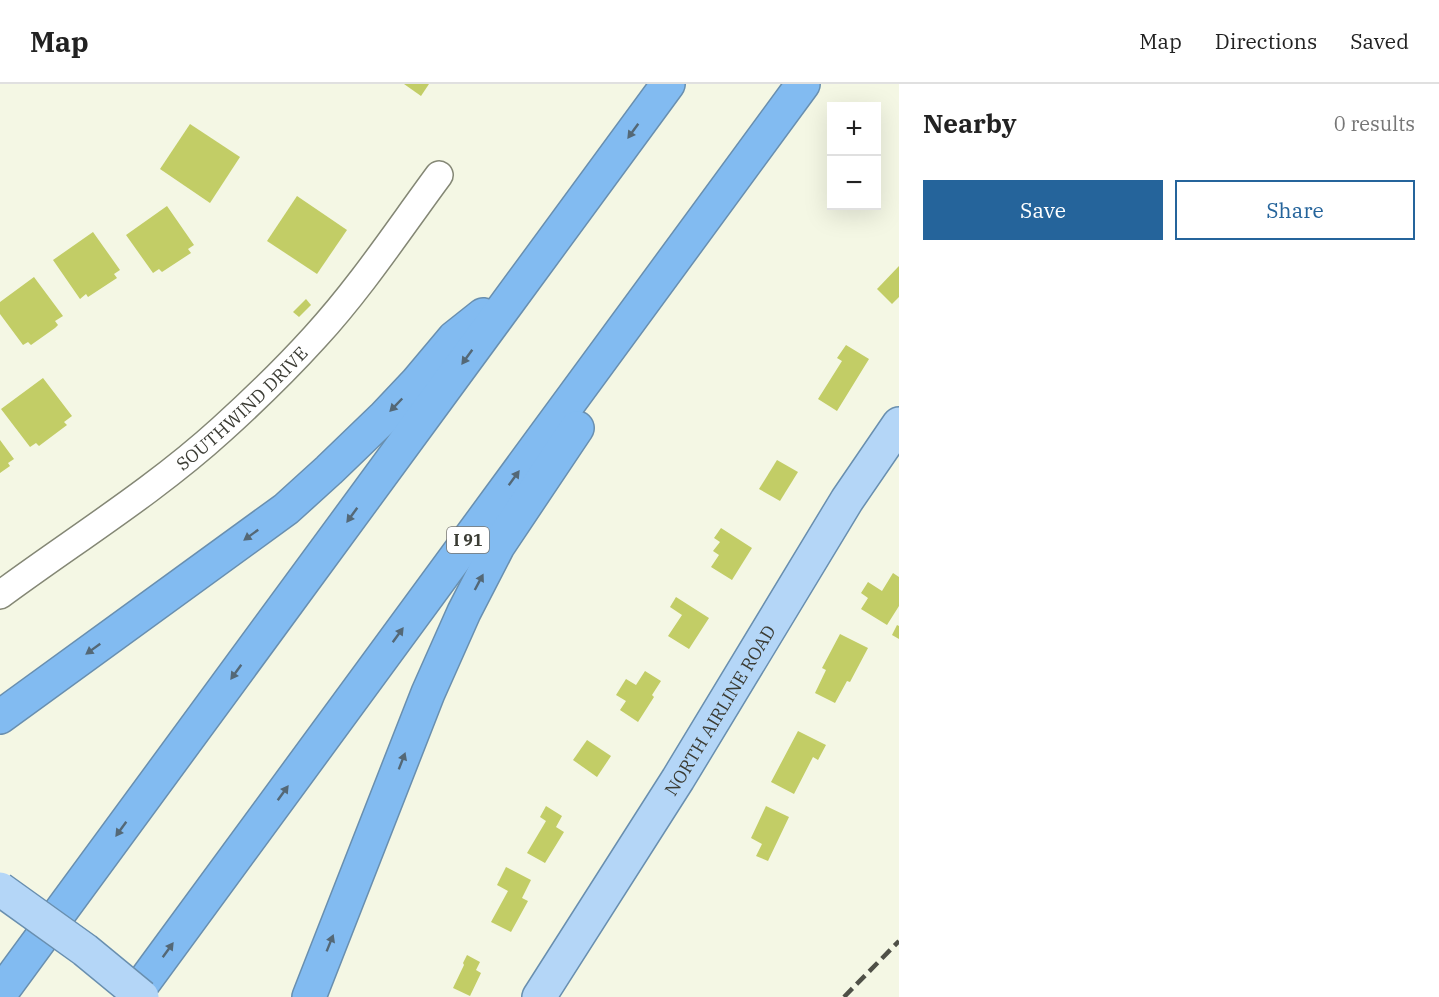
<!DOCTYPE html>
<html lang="en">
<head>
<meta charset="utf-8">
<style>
  :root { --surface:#fff; --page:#f2f2f2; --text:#222; --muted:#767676; --line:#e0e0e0; --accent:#25649b }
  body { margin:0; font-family:"IBM Plex Serif",serif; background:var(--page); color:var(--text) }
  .controls { position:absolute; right:18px; top:18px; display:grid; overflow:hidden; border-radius:0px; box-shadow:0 6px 24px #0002 }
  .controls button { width:54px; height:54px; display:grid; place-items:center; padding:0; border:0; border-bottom:2px solid var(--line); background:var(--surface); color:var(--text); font:30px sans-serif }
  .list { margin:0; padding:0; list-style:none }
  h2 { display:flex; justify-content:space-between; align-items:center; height:78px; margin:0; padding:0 24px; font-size:26px }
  h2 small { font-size:20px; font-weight:400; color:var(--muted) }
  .actions { display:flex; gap:12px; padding:18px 24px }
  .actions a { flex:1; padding:14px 0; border:2px solid var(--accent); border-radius:0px; text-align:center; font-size:21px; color:var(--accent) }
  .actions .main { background:var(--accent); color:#fff }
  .map { position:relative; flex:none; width:899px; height:913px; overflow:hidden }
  header { display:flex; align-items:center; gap:36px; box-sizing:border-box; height:84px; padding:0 30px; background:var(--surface); border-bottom:2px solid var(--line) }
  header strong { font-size:28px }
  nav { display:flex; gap:33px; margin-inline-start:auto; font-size:21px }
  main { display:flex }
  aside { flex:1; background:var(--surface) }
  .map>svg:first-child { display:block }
  .building { fill:#c2cd66 }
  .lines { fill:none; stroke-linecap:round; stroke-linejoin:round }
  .minor-casing { stroke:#848775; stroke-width:30 }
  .major-casing { stroke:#698faf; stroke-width:36 }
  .highway-casing { stroke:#698faf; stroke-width:36 }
  .minor { stroke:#fff; stroke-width:27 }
  .major { stroke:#b4d6f7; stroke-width:33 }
  .highway { stroke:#82bbf1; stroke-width:33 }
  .rail { stroke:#4f5047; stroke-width:4.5; stroke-dasharray:12 6; stroke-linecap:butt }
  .major-bridge-casing { stroke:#698faf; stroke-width:36; stroke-linecap:butt }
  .major-bridge { stroke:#b4d6f7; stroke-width:33 }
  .oneway { fill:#546876 }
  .labels { text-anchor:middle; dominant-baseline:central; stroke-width:4.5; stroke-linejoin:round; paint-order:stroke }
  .shield { fill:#fff; stroke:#767671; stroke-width:1.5 }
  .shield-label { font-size:16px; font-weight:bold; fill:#3b3c34 }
  .street-label { font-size:18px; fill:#3b3c34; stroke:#fff }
</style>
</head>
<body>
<header>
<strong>Map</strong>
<nav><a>Map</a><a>Directions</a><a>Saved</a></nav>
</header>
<main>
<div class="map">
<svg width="899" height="913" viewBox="0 0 899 913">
  <rect width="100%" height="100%" fill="#f4f7e4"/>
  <g class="building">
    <path d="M404,0H429L421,12Z"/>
    <path d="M190,40L240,73L210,119L160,85Z"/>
    <path d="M297,112L347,146L317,190L267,157Z"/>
    <path d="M167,122L194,161L188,165L191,169L162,188L159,185L153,189L126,151Z"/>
    <path d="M93,148L120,186L114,190L117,194L88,213L86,210L80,215L53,176Z"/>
    <path d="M899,182V213L892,220L877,205Z"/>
    <path d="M34,193L63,232L55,237L58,241L55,244L31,261L28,258L23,261L0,230V218Z"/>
    <path d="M306,215L311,221L299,233L293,228Z"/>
    <path d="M846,261L869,275L837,327L818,315L842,277L837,274Z"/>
    <path d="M43,294L72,332L64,338L67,341L39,362L36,359L30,363L1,325Z"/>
    <path d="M0,356L14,375L8,379L10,382L0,389Z"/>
    <path d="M777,376L798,388L780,417L759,405Z"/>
    <path d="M721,444L752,464L732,496L711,483L719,471L713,467L720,458L714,454Z"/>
    <path d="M893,489L899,493V522L887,541L861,525L868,514L861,509L868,498L882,507Z"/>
    <path d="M676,513L709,534L689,565L668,552L682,531L670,523Z"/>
    <path d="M897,541L899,542V555L892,551Z"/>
    <path d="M840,550L868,564L850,598L847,597L835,619L815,609L826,586L822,584Z"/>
    <path d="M645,587L661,597L652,611L654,613L638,638L620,626L626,617L616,611L626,595L636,601Z"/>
    <path d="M798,647L826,661L818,676L813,673L794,710L771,698Z"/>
    <path d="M587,656L611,672L597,693L573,676Z"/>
    <path d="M546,722L562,732L556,743L564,748L545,779L527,769L546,737L540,733Z"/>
    <path d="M766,722L789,733L768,777L756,772L762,760L751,754Z"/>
    <path d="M506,783L531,796L522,814L528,817L511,848L491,838L508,807L497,801Z"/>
    <path d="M467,871L480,878L476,886L481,889L470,912L453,904L464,881L463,879Z"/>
  </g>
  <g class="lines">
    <g class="minor-casing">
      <g id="minor">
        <path id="s1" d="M0,511C73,457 154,407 222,345C254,316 286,285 315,253C361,203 399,145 439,91"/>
      </g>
    </g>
    <g class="major-casing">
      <g id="major">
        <path id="s2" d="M539,913L678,695L847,416L899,340"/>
      </g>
    </g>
    <g class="highway-casing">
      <g id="highway">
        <path d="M0,633L286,425L329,386L383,334L417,298L454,254L483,231"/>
        <path d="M0,910L668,0"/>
        <path d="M133,913L803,0"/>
        <path d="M309,913L428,609L464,528L498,462L577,344"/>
      </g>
    </g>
    <use href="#minor" class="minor"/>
    <use href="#major" class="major"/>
    <use href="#highway" class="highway"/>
    <path class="rail" d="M844,913L899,857"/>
    <g class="major-bridge-casing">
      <path id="major-bridge" d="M0,805L85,866L142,913"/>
    </g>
    <use href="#major-bridge" class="major-bridge"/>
  </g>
  <defs><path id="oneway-solid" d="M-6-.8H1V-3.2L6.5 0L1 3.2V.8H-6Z" transform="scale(1.5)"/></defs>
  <g class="oneway">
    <use href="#oneway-solid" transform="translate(633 47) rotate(126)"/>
    <use href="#oneway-solid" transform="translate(467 273) rotate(126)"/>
    <use href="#oneway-solid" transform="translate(396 321) rotate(134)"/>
    <use href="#oneway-solid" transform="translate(514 394) rotate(-54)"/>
    <use href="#oneway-solid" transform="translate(352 431) rotate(126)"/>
    <use href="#oneway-solid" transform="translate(251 451) rotate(144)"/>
    <use href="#oneway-solid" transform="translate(479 498) rotate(-62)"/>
    <use href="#oneway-solid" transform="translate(398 551) rotate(-54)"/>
    <use href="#oneway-solid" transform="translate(93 565) rotate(144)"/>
    <use href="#oneway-solid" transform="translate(236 588) rotate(126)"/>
    <use href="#oneway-solid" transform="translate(402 677) rotate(-69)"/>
    <use href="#oneway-solid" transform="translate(283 709) rotate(-54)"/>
    <use href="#oneway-solid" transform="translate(121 745) rotate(126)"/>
    <use href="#oneway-solid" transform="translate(330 859) rotate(-68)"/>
    <use href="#oneway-solid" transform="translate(168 866) rotate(-54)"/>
  </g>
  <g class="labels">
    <rect class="shield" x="447" y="443" width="42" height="26" rx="4.5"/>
    <g class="shield-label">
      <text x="468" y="456">I 91</text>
    </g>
    <g class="street-label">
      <text stroke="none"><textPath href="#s1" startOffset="306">SOUTHWIND DRIVE</textPath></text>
      <text stroke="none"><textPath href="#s2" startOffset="339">NORTH AIRLINE ROAD</textPath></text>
    </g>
  </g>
</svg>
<div class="controls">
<button>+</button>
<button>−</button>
</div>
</div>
<aside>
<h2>Nearby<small>0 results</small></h2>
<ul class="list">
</ul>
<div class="actions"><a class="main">Save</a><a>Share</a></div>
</aside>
</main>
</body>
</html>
